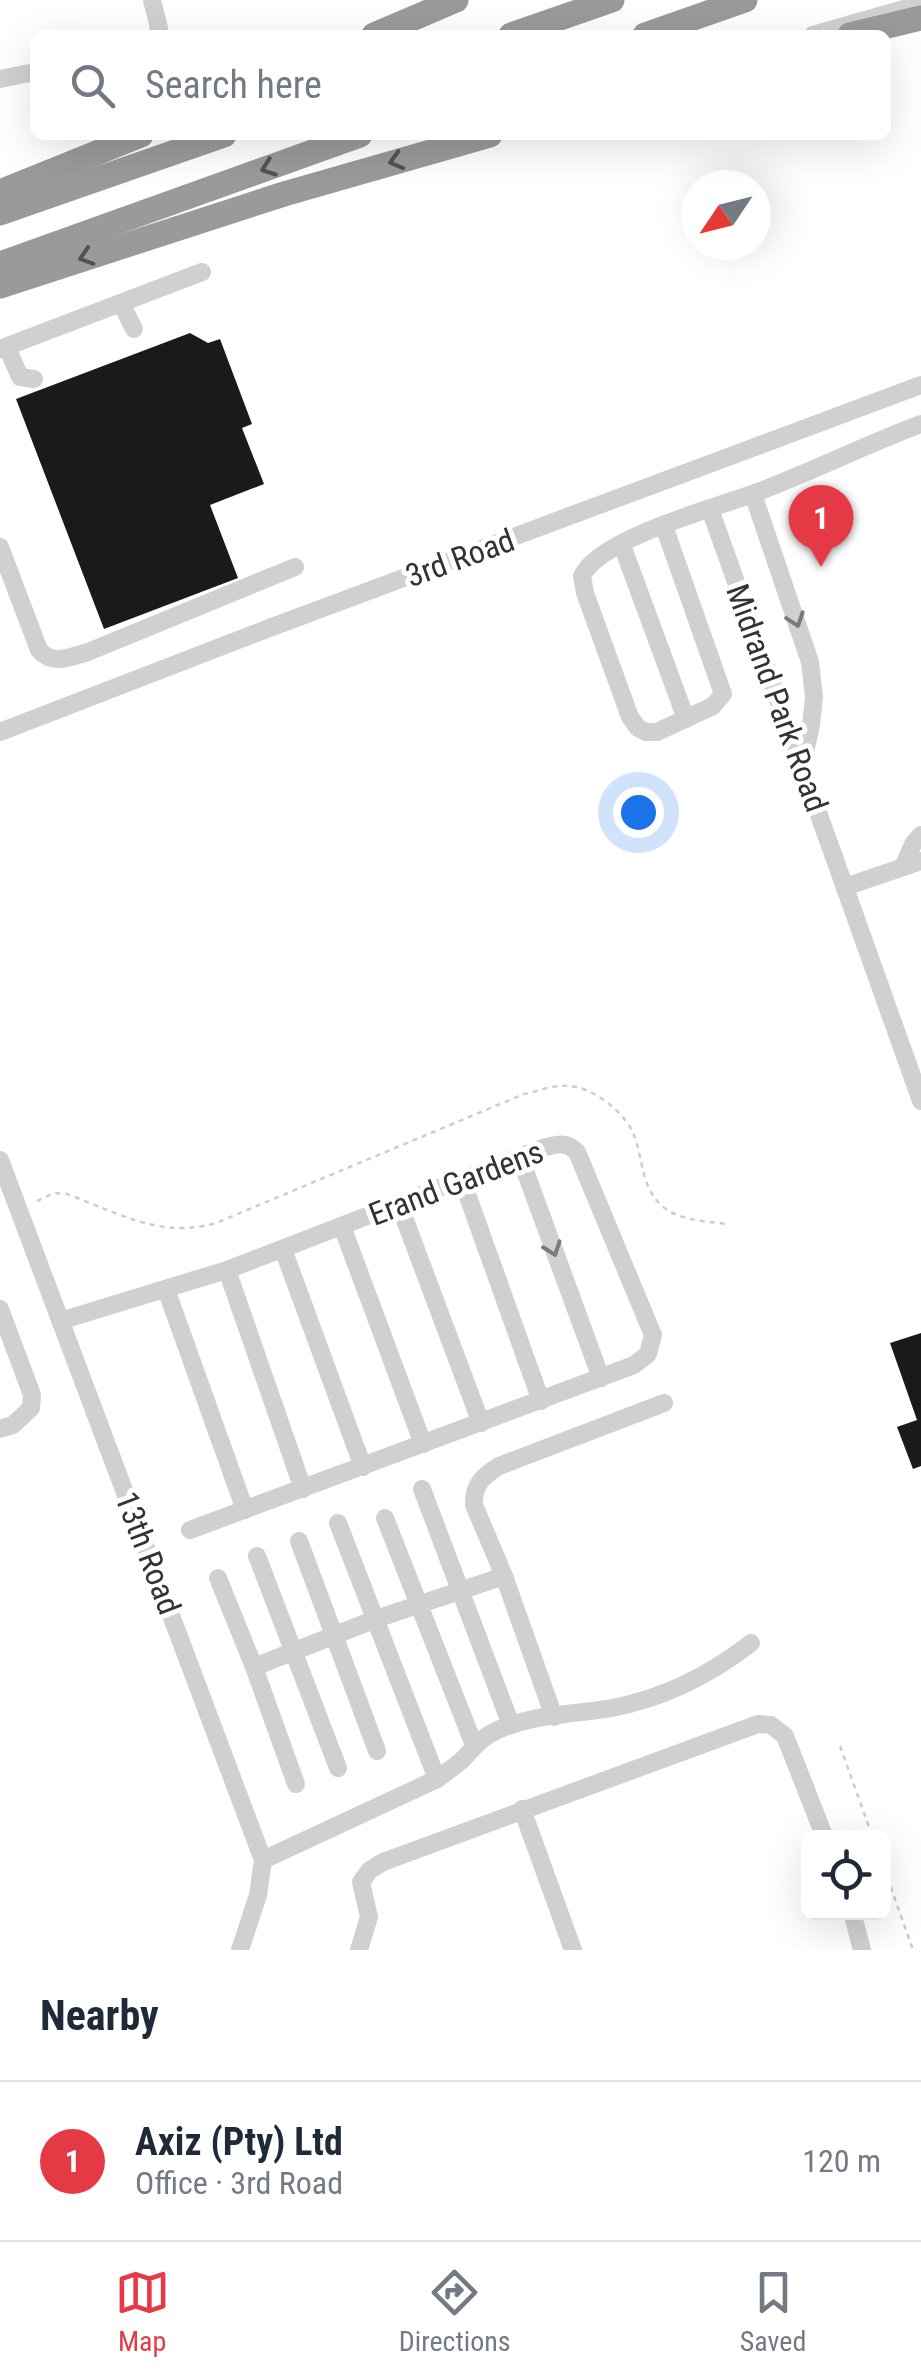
<!DOCTYPE html>
<html lang="en">
<head>
<meta charset="utf-8">
<style>
  :root { --surface:#fff; --page:#f2f2f3; --text:#1f2937; --muted:#747a83; --line:#e0e1e3; --accent:#e63946 }
  body { margin:0; font-family:"Roboto Condensed",sans-serif; background:var(--page); color:var(--text) }
  .controls { position:absolute; right:30px; bottom:30px; display:grid; overflow:hidden; border-radius:15px; box-shadow:0 10px 40px #0002 }
  .controls button { width:90px; height:90px; display:grid; place-items:center; padding:0; border:0; border-bottom:2px solid var(--line); background:var(--surface); color:var(--text); font:50px sans-serif }
  .compass { position:absolute; left:681px; top:170px; width:90px; height:90px; border-radius:50%; background:var(--surface); box-shadow:0 10px 40px #0002; rotate:235deg }
  .you { position:absolute; left:638px; top:812px; width:35px; height:35px; margin:-25px; border:8px solid #fff; border-radius:50%; background:#1a73e8; box-shadow:0 0 0 15px #1a73e833 }
  .badge { display:grid; place-items:center; width:65px; height:65px; border-radius:50%; background:var(--accent); color:#fff; font-size:32px; font-weight:700 }
  .pin { position:absolute; translate:-50% -82px; filter:drop-shadow(0 2px 5px #0008) }
  .pin::after { content:''; position:absolute; top:52px; width:35px; height:30px; background:inherit; clip-path:polygon(0 0,100% 0,50% 100%) }
  .list { margin:0; padding:0; list-style:none }
  h2 { display:flex; justify-content:space-between; align-items:center; height:130px; margin:0; padding:0 40px; font-size:42px }
  h2 small { font-size:32px; font-weight:400; color:var(--muted) }
  .list li { display:grid; grid-template-columns:65px 1fr auto; gap:30px; align-items:center; box-sizing:border-box; height:160px; padding:0 40px; border-top:2px solid var(--line) }
  .list b { display:block; font-size:38px; white-space:nowrap }
  .list p { margin:0; font-size:32px; white-space:nowrap; color:var(--muted) }
  .list em { font-size:32px; font-style:normal; color:var(--muted) }
  .icon { flex:none; width:55px; height:55px; fill:none; stroke:currentColor; stroke-width:2; stroke-linecap:round; stroke-linejoin:round }
  .map { position:relative; flex:none; width:921px; height:1950px; overflow:hidden }
  .search { position:absolute; background:var(--surface); box-shadow:0 10px 40px #0002; left:30px; right:30px; top:30px; height:110px; display:flex; align-items:center; gap:25px; box-sizing:border-box; padding:0 35px; border-radius:15px; color:var(--muted); font-size:38px }
  .sheet { height:290px; background:var(--surface) }
  nav { display:flex; justify-content:space-around; align-items:center; box-sizing:border-box; height:140px; border-top:2px solid var(--line); background:var(--surface); font-size:28px; color:var(--muted) }
  nav a { display:grid; justify-items:center; gap:5px }
  nav .on { color:var(--accent) }
  .map>svg:first-child { display:block }
  .building { fill:#1a1a1a }
  .lines { fill:none; stroke-linecap:round; stroke-linejoin:round }
  .path { stroke:#cdcdcd; stroke-width:2.5; stroke-dasharray:5 5; stroke-linecap:butt }
  .minor { stroke:#d0d0d0; stroke-width:18 }
  .highway { stroke:#9a9a9a; stroke-width:25 }
  .oneway { stroke:#525252 }
  .oneway2 { stroke:#7a7a7a }
  .labels { text-anchor:middle; dominant-baseline:central; stroke-width:10; stroke-linejoin:round; paint-order:stroke }
  .street-label { font-size:32px; fill:#333; stroke:#fff }
</style>
</head>
<body>
<div class="map">
<svg width="921" height="1950" viewBox="0 0 921 1950">
  <rect width="100%" height="100%" fill="#fff"/>
  <g class="building">
    <path d="M190,333L208,343L220,339L252,424L242,428L264,484L210,505L238,578L104,629L16,399Z"/>
    <path d="M921,1333V1466L913,1469L897,1427L917,1420L890,1343Z"/>
  </g>
  <g class="lines">
    <g class="path">
      <path d="M37,1201L54,1193L67,1194C118,1213 161,1239 216,1223L524,1094C539,1091 555,1084 570,1086C595,1088 628,1115 635,1138C643,1161 642,1186 660,1204C677,1221 705,1221 727,1224"/>
      <path d="M840,1746L873,1838"/>
      <path d="M884,1868L913,1950"/>
    </g>
    <g class="minor">
      <path d="M152,0L159,28L157,35"/>
      <path d="M813,35L921,4"/>
      <path d="M0,79L35,72"/>
      <path d="M121,303L134,329"/>
      <path d="M7,347L20,377L34,379"/>
      <path d="M0,349L202,272"/>
      <path d="M753,494L810,662L814,697L811,725L802,765"/>
      <path d="M710,509L921,1101"/>
      <path d="M664,526L723,694L713,706L657,732H646L638,728L630,717L585,593L582,576C600,538 715,508 755,493C811,472 865,445 921,424"/>
      <path d="M622,545L686,719"/>
      <path d="M0,547L39,650C53,666 70,657 88,652L295,567"/>
      <path d="M0,732L272,627L921,385"/>
      <path d="M903,867L913,844L921,835"/>
      <path d="M845,887L921,861"/>
      <path d="M520,1157L601,1378"/>
      <path d="M0,1160L263,1860L258,1895L240,1950"/>
      <path d="M462,1180L541,1401"/>
      <path d="M399,1204L481,1423"/>
      <path d="M342,1226L423,1444"/>
      <path d="M283,1249L363,1467"/>
      <path d="M227,1270L303,1489"/>
      <path d="M166,1289L245,1510"/>
      <path d="M0,1309L32,1395L31,1408L13,1425L0,1429"/>
      <path d="M60,1321L227,1270L543,1148C557,1144 566,1141 577,1152L653,1335L648,1354L634,1365L190,1530"/>
      <path d="M422,1489L511,1725"/>
      <path d="M385,1518L474,1745"/>
      <path d="M338,1523L437,1779"/>
      <path d="M299,1541L377,1751"/>
      <path d="M257,1556L338,1768"/>
      <path d="M218,1578L254,1667L296,1784"/>
      <path d="M254,1667L376,1619L504,1576"/>
      <path d="M554,1717L504,1576L474,1505C473,1485 483,1476 499,1466L664,1403"/>
      <path d="M522,1809L573,1950"/>
      <path d="M263,1860L437,1779C445,1773 454,1767 462,1760C471,1751 478,1741 490,1734C526,1714 572,1715 612,1708C664,1698 710,1675 751,1643"/>
      <path d="M852,1912L862,1950"/>
      <path d="M359,1950L369,1917L361,1882L370,1870L383,1862L758,1724L771,1725L785,1736L825,1838"/>
    </g>
    <g class="highway">
      <path d="M374,35L456,0"/>
      <path d="M511,35L612,0"/>
      <path d="M645,35L745,0"/>
      <path d="M850,35L921,18"/>
      <path d="M0,192L141,135"/>
      <path d="M0,213L224,135"/>
      <path d="M0,264L360,135"/>
      <path d="M0,286L284,194L490,135"/>
    </g>
  </g>
  <defs><path id="oneway-chevron" d="M-2-3.5L2.5 0L-2 3.5" fill="none" stroke-width="1.6" stroke-linecap="round" stroke-linejoin="round" transform="scale(2.5)"/></defs>
  <g class="oneway">
    <use href="#oneway-chevron" transform="translate(396 161) rotate(164)"/>
    <use href="#oneway-chevron" transform="translate(268 168) rotate(160)"/>
    <use href="#oneway-chevron" transform="translate(86 257) rotate(162)"/>
  </g>
  <g class="oneway2">
    <use href="#oneway-chevron" transform="translate(796 620) rotate(71)"/>
    <use href="#oneway-chevron" transform="translate(553 1249) rotate(70)"/>
  </g>
  <g class="labels">
    <g class="street-label">
      <text transform="translate(460 558) rotate(-20)">3rd Road</text>
      <text transform="translate(777 698) rotate(70)">Midrand Park Road</text>
      <text transform="translate(456 1183) rotate(-21)">Erand Gardens</text>
      <text transform="translate(148 1553) rotate(69)">13th Road</text>
    </g>
  </g>
</svg>
<div class="controls">
<button><svg class="icon" aria-label="locate" viewBox="0 0 24 24"><circle cx="12" cy="12" r="6"/><path d="M12 2v4M12 18v4M2 12h4M18 12h4"/></svg></button>
</div>
<svg class="compass" viewBox="-18 -18 36 36"><path d="M0-13l5 13h-10z" fill="#e53935"/><path d="M0 13l5-13h-10z" fill="#747a83"/></svg>
<div class="you"></div>
<div class="pin badge" style="left:821px;top:567px">1</div>
<div class="search"><svg class="icon" aria-label="search" viewBox="0 0 24 24"><circle cx="10" cy="10" r="6"/><path d="M15 15l6 6"/></svg>Search here</div>
</div>
<section class="sheet">
<h2>Nearby<small></small></h2>
<ul class="list">
<li><span class="badge">1</span><div><b>Axiz (Pty) Ltd</b><p>Office · 3rd Road</p></div><em>120 m</em></li>
</ul>
</section>
<nav>
<a class="on"><svg class="icon" aria-label="map" viewBox="0 0 24 24"><path d="M3 6l6-2 6 2 6-2v14l-6 2-6-2-6 2zM9 4v14M15 6v14"/></svg>Map</a>
<a><svg class="icon" aria-label="directions" viewBox="0 0 24 24"><path d="M12 3l9 9-9 9-9-9zM9 14v-3h6M13 9l2 2-2 2"/></svg>Directions</a>
<a><svg class="icon" aria-label="saved" viewBox="0 0 24 24"><path d="M7 4h10v16l-5-4-5 4z"/></svg>Saved</a>
</nav>
</body>
</html>
